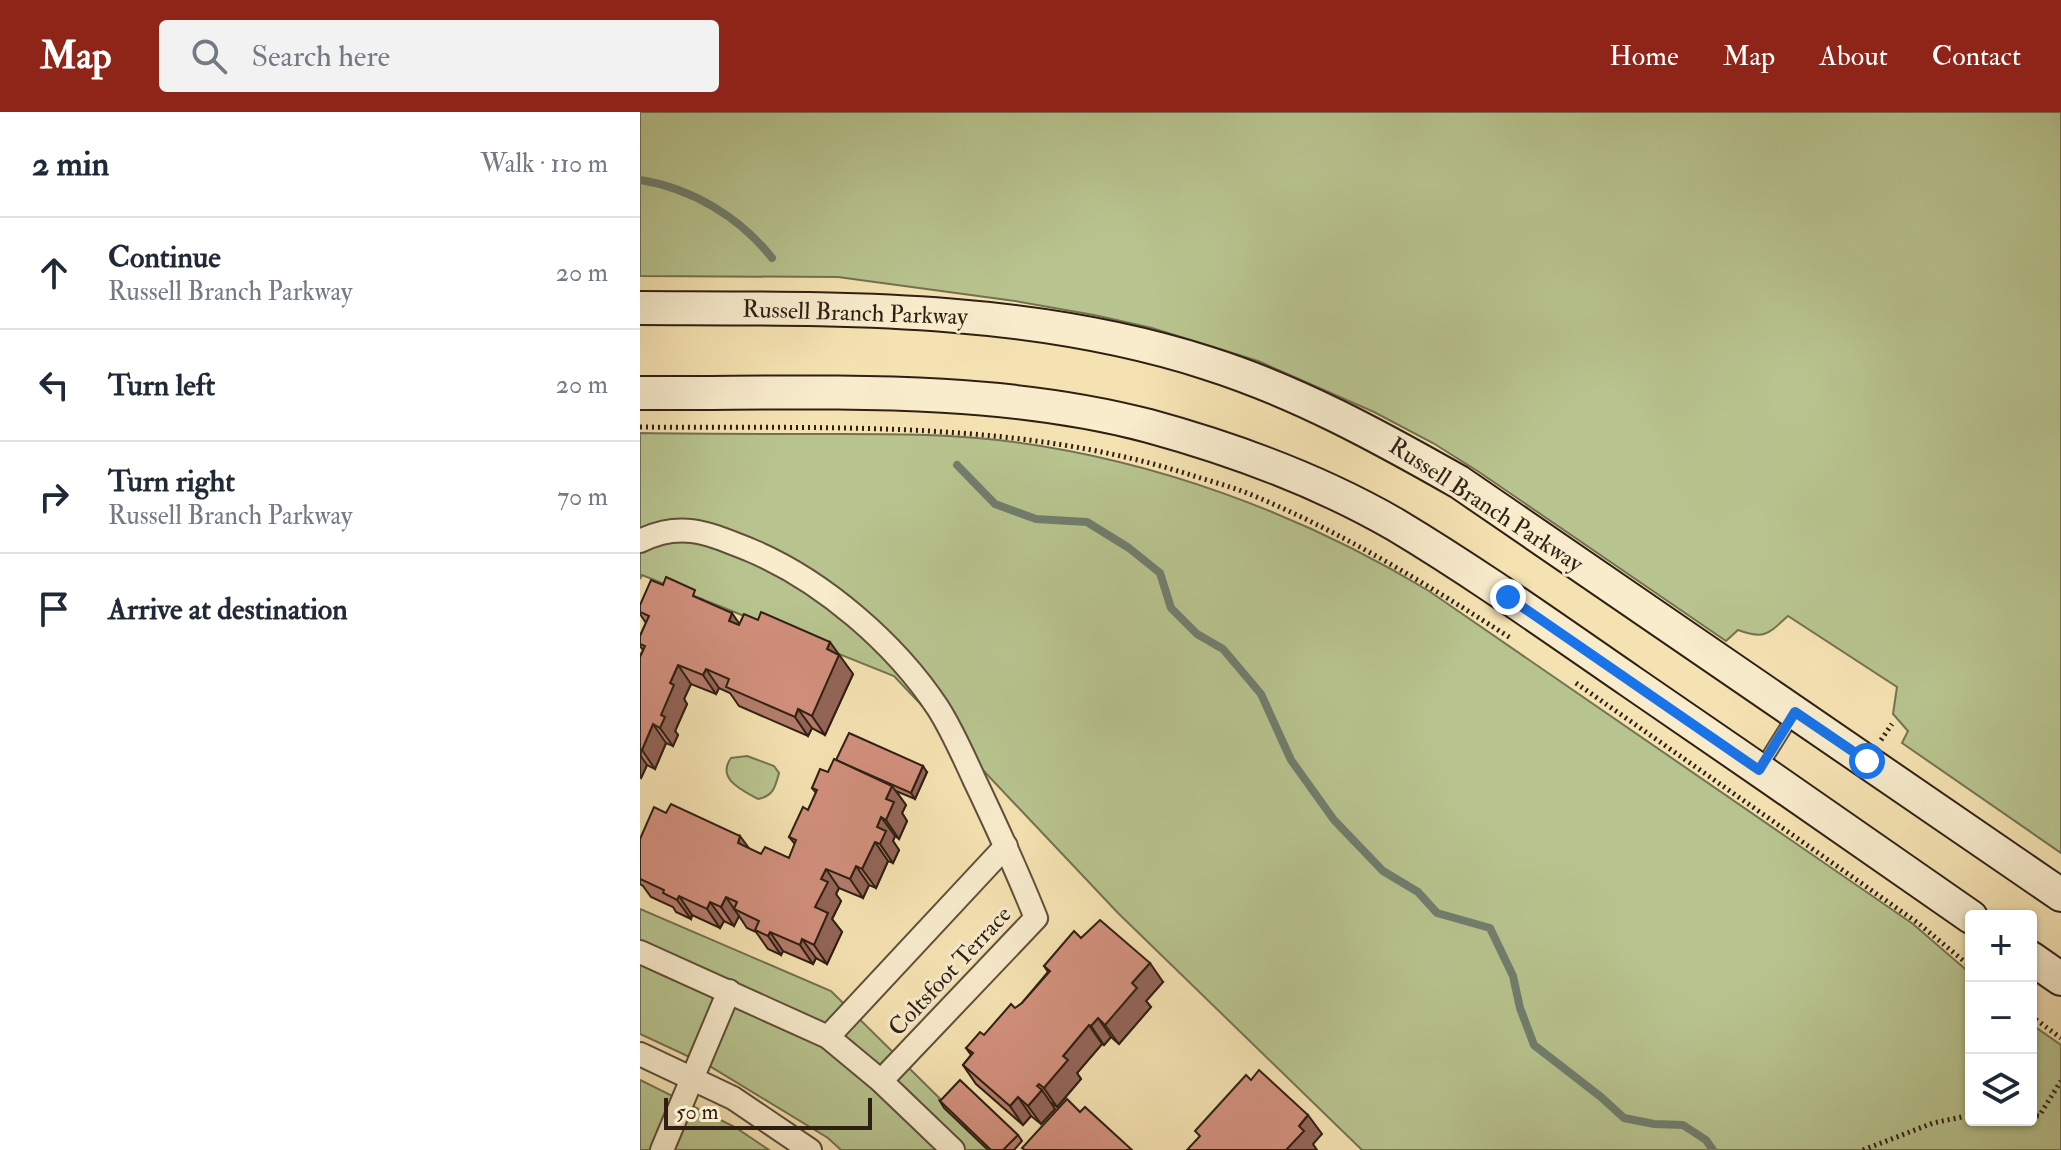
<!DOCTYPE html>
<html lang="en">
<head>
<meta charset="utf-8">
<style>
  :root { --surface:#fff; --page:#f2f2f3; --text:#1f2937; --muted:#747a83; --line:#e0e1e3; --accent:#8f2418 }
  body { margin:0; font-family:"IM FELL Double Pica",serif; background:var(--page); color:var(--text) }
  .controls { position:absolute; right:24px; bottom:24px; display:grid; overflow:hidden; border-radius:8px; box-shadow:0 2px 6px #0004 }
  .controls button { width:72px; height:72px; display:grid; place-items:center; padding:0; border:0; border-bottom:2px solid var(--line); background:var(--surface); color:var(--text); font:40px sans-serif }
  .scale { position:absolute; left:24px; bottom:20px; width:208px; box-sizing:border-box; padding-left:8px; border:4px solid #2f1f12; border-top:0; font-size:22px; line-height:28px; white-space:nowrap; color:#2f1f12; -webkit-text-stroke:6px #f8eccd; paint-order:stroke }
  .stop { position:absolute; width:24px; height:24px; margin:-18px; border:6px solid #1a73e8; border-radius:50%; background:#fff }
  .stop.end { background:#1a73e8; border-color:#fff; box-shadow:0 2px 8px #0008 }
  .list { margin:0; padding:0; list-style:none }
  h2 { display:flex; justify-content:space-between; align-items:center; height:104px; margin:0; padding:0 32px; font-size:34px }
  h2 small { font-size:26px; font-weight:400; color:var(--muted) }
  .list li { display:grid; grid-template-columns:52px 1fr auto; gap:24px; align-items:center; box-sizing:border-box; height:112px; padding:0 32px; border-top:2px solid var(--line) }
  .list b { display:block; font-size:30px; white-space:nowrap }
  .list p { margin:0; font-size:26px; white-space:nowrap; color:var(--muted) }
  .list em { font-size:26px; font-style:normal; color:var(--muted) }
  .icon { flex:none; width:44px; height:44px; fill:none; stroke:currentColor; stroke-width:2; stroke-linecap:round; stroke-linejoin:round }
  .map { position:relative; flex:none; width:1421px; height:1038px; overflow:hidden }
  header { display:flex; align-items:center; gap:48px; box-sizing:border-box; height:112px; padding:0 40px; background:var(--accent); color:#fff }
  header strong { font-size:38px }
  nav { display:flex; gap:44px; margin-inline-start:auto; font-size:28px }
  .search { width:560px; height:72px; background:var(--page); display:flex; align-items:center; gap:20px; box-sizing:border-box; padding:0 28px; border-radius:8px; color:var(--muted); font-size:30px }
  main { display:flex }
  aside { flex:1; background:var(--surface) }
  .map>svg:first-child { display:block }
  .green { fill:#b8c48f; stroke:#747250; stroke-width:2 }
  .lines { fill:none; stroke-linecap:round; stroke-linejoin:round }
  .stream { stroke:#707e6e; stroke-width:8 }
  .service-casing { stroke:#60503a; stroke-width:15 }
  .minor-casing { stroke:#60503a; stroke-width:26 }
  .secondary-casing { stroke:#2f1f12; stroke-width:36 }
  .path { stroke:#2f1f12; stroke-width:5; stroke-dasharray:2 4; stroke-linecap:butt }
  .service { stroke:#f8eccd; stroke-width:11 }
  .minor { stroke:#f8eccd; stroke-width:22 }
  .secondary { stroke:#f8eccd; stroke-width:32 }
  .wall { fill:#b57c6c; stroke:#2f1f12; stroke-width:2 }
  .shaded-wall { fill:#936558; stroke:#2f1f12; stroke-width:2 }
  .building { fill:#d2907d; stroke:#2f1f12; stroke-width:2 }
  .route { stroke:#1a73e8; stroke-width:10 }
  .labels { text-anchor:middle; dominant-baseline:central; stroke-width:6; stroke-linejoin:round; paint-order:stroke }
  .street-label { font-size:24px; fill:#2f1f12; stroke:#f8eccd }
</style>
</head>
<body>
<header>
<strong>Map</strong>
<div class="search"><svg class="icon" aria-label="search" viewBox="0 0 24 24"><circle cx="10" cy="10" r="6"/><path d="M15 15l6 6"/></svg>Search here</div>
<nav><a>Home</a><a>Map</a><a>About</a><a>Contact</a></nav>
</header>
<main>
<aside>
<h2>2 min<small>Walk · 110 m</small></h2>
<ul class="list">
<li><svg class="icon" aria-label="ahead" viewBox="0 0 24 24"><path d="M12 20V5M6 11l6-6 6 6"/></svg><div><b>Continue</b><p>Russell Branch Parkway</p></div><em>20 m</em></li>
<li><svg class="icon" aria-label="left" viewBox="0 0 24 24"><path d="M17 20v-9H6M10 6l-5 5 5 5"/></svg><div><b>Turn left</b></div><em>20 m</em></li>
<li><svg class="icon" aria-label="right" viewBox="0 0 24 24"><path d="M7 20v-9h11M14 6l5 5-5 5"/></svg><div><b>Turn right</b><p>Russell Branch Parkway</p></div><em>70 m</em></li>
<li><svg class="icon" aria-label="arrive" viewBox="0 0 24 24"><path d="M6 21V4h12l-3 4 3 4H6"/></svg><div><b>Arrive at destination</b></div></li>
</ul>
</aside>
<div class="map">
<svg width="1421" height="1038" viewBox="0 0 1421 1038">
  <rect width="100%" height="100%" fill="#f5e2b2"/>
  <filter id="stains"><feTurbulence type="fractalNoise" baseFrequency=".0025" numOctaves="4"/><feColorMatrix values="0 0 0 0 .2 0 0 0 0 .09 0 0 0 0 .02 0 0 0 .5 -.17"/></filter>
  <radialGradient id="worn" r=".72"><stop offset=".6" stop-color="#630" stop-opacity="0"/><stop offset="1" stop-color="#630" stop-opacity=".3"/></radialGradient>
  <g class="green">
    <path d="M0,0H1421V741L1262,631L1268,619L1253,602L1257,575L1148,504C1128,522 1125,528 1098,518L1086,529L839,360L793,331L734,300L618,249L512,216L454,203L375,189L198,165L0,164Z"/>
    <path d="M0,321C67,322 133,322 200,322C252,322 305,322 358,328C510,346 658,400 789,479L1273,812L1331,862V1008H1391V912L1421,933V1038H722L478,801L254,564L2,463L0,467Z"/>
    <path d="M107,644L134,654L139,661C135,676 133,684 118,687C102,678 76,667 91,646Z"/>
    <path d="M0,797L191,879L352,1038H201L188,1026L71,955L0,922Z"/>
    <path d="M0,968L95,1015L129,1038H0Z"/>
  </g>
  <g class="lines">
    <g class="stream">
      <path d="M0,68C51,76 100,105 132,146"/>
      <path d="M317,353L355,392L396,407L447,410L489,436L520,461L531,496L557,522L583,537L621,582L651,648L694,708L718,733L743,759L778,780L797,801L850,816L873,864L880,896L894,933L961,985L984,1006L1014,1012L1043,1013L1066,1028L1073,1038"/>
    </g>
    <g class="service-casing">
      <path id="service" d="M1120,657L1153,604"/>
    </g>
    <g class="minor-casing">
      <g id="minor">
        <path d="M0,429C42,408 70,422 110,438C182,468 255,531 298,596C312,618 323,643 334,667C356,713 377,759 396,806L241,969"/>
        <path d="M0,840L188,925L241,969L313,1038"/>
        <path d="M188,925L366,734"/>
        <path d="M0,942L93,986L170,1038"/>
        <path d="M22,1038L89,879"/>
      </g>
    </g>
    <g class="secondary-casing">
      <g id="secondary">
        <path d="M0,196C191,197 383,192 567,251C656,279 738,324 819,370L1421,783"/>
        <path d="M0,281C168,282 345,271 509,314C593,337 680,369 756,413C836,461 913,516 990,569C1104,647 1218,726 1331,805"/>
        <path d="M1391,846L1421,867"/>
      </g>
    </g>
    <g class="path">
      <path d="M0,315C186,317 375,306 554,364C573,370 593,375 612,383C704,421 788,473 872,527"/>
      <path d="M936,571L1278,811L1331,855"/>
      <path d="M1241,628L1252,612"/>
      <path d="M1391,904L1421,926"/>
      <path d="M1391,1003L1399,1004L1421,969"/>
      <path d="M1223,1038L1293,1011L1331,1003"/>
    </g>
    <use href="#service" class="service"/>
    <use href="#minor" class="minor"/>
    <use href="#secondary" class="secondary"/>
  </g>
  <g class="wall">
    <path d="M61,487L99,512L198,542L213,562L185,623L172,616L168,624L99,594L90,581L79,576L76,582L51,572L44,587L47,592L35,619L38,623L33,634L26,631L15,657L7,653L1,666L0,542L1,543L3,538L0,534V524L6,511L0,502V493Z"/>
    <path d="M196,648L287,660L275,687L256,679L266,693L262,701L267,709L259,727L255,724L253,729L259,738L253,751L248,749L236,776L229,773L223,786L199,776L196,782L201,789L192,807L202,820L187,852L176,846L173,852L143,839L141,843L128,837L116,820L107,816L99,804L94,814L84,809L80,816L52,803L51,807L36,800L33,795L11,785L3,774L0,772V727L109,737L121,742L149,746L155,732L149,725L168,698L176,681L172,676L188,660Z"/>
    <path d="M441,826L523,870L506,889L511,895L479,932L471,925L464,933L462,932L437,961L441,967L417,995L412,991L411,992L415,997L401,1012L391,1004L383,1013L336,972L323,953L331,943L326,936L344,923L382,891L408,860L404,854Z"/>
    <path d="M300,989L378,1023L382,1029L374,1038H348L304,996Z"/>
  </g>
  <g class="shaded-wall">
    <path d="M92,501L105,520L89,509Z"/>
    <path d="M190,530L213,562L185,623L172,604L187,537Z"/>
    <path d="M38,553L51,572L44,587L47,592L35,619L38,623L33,634L20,616L21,603L30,571Z"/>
    <path d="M66,557L79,576L76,582L63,563Z"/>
    <path d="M158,597L172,616L168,624L155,605Z"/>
    <path d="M13,612L26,631L15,657L2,638Z"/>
    <path d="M0,643L7,653L1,666L0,665Z"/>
    <path d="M283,654L287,660L275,687L271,681Z"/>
    <path d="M252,674L266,693L262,701L267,709L259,727L246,708V687Z"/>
    <path d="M241,705L255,724L253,729L259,738L253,751L240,732L237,715Z"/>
    <path d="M100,724L114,743L98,731Z"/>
    <path d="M235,730L248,749L236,776L222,757Z"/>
    <path d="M216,754L229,773L223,786L210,767Z"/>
    <path d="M186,757L199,776L196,782L201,789L192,807L202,820L187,852L174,833L175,795L181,767Z"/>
    <path d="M39,784L52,803L51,807L37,788Z"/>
    <path d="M86,785L99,804L94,814L81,795Z"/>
    <path d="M70,790L84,809L80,816L67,797Z"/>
    <path d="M130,820L143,839L141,843L128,824Z"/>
    <path d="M162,827L176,846L173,852L160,833Z"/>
    <path d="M510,851L523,870L506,889L511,895L479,932L465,913L492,871Z"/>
    <path d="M458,906L471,925L464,933L451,914Z"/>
    <path d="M449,913L462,932L437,961L441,967L417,995L404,976L423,944Z"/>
    <path d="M402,978L415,997L401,1012L388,994Z"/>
    <path d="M378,985L391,1004L383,1013L370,994Z"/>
    <path d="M668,1003L682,1022L673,1032L677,1038H646L659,1014Z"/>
  </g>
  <g class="building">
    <path d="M26,465L55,478L53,484L92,501L89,509L99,513L104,502L118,508L121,500L190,530L187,537L199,543L172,604L158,597L155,605L86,575L89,567L66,557L63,563L38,553L30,571L34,573L21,603L25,605L20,616L13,612L2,638L0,637V542L1,543L5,534L0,532V524L9,504L0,500V493L11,468L23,473Z"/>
    <path d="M209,621L283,654L271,681L196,648Z"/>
    <path d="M194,647L252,674L246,687L254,690L246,708L241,705L237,715L246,719L240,732L235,730L222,757L216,754L210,767L186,757L181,767L188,770L175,795L188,801L174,833L162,827L160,833L130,820L128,824L115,818L119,809L94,797L97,790L86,785L81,795L70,790L67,797L39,784L37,788L23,781L24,778L0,767V727L14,695L26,701L31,692L100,724L98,731L121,742L125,735L149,746L156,728L149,725L163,695L168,698L177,678L172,676L180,657L188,660Z"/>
    <path d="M460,808L510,851L492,871L497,876L465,913L458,906L451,914L449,913L423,944L428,948L404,976L399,972L397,974L402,978L388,994L378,985L370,994L323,953L333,941L326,936L340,920L344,923L371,892L375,896L382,891L410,859L404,854L434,819L441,826Z"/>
    <path d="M619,958L668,1003L659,1014L664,1019L646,1038H547L560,1024L555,1019L606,963L611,968Z"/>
    <path d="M320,968L378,1023L363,1038H351L300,989Z"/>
    <path d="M427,987L440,1000L445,995L492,1038H385L382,1036Z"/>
  </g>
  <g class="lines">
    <path class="route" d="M868,485L1119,658L1155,600L1227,649"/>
  </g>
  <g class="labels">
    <g class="street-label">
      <text transform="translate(215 201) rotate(2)">Russell Branch Parkway</text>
      <text transform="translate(846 393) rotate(33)">Russell Branch Parkway</text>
      <text transform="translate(310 859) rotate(-47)">Coltsfoot Terrace</text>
    </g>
  </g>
  <rect width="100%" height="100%" filter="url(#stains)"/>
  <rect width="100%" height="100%" fill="url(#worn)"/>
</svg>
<div class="controls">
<button>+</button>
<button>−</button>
<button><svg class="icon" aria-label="layers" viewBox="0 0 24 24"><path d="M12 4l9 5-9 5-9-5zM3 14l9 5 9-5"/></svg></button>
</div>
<div class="scale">50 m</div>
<div class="stop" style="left:1227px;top:649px"></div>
<div class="stop end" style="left:868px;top:485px"></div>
</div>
</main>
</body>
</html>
